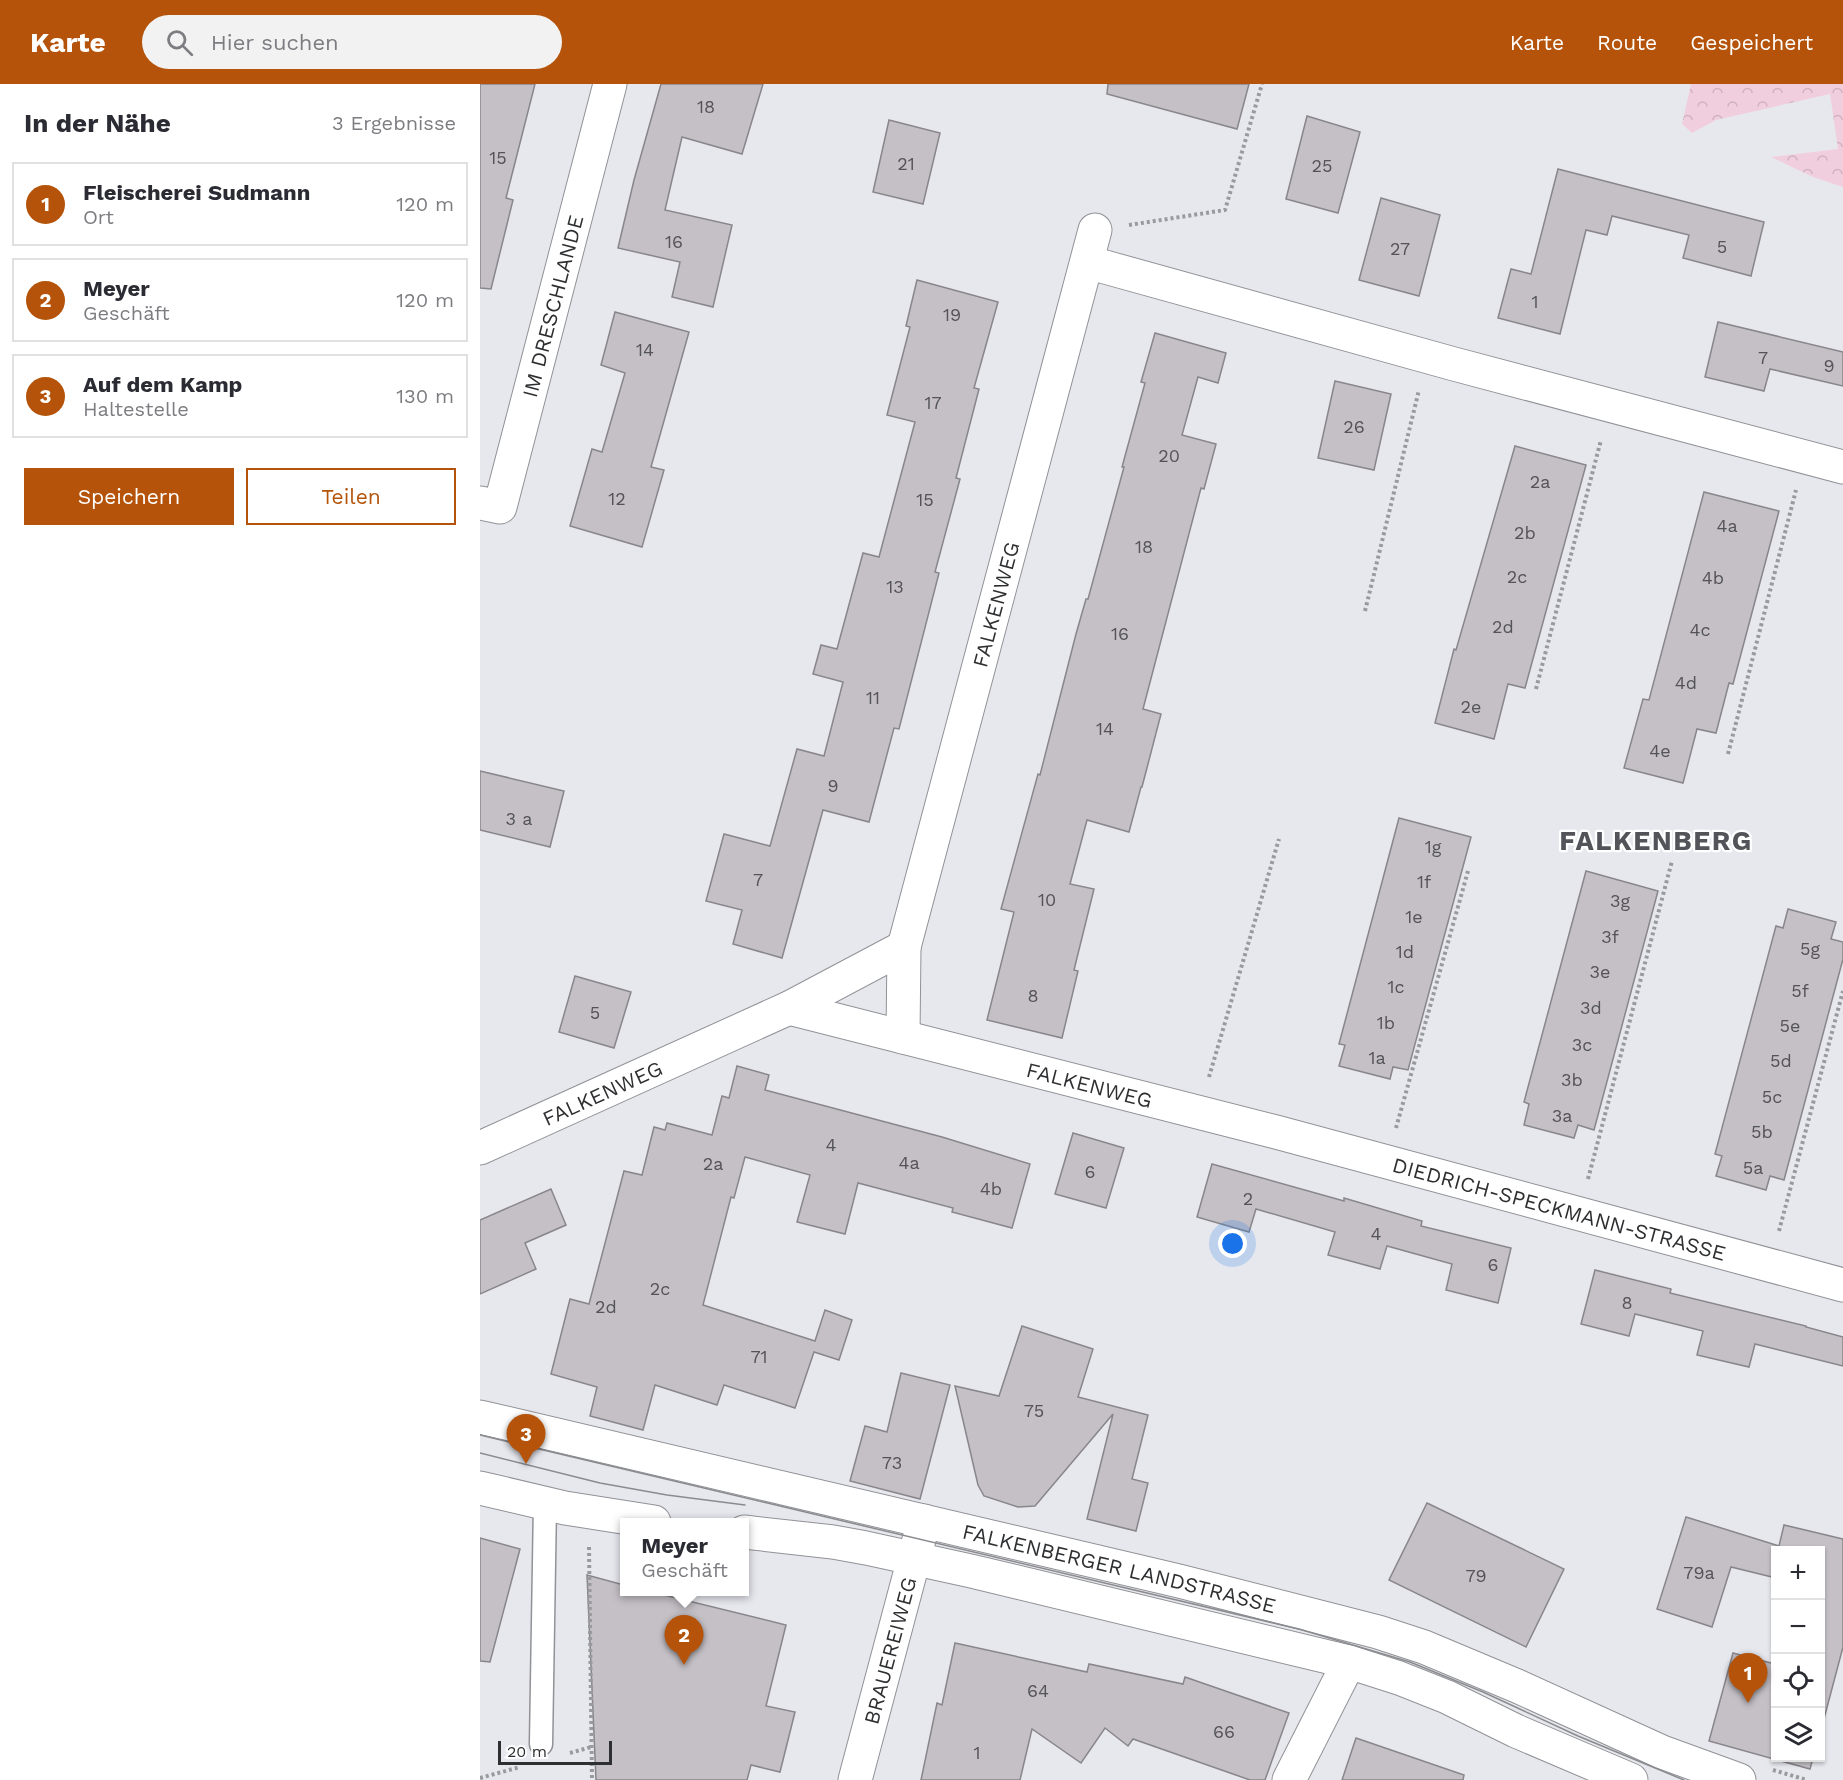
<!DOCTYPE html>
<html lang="de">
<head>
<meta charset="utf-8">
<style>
  :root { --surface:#fff; --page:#f2f2f3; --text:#2b2b33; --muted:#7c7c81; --line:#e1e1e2; --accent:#b45309 }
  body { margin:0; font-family:"Work Sans",sans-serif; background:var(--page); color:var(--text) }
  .controls { position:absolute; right:18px; bottom:18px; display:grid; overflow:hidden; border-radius:0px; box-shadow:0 2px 4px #0004 }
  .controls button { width:54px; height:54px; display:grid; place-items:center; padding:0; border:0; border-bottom:2px solid var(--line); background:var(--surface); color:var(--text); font:30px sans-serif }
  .scale { position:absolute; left:18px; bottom:15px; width:114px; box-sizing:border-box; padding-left:6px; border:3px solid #2e2f31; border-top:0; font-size:16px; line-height:21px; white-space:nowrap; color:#2e2f31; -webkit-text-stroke:4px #fff; paint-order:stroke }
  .you { position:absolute; left:753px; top:1160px; width:21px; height:21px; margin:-15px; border:4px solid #fff; border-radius:50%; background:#1a73e8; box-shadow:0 0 0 9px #1a73e833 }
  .badge { display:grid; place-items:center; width:39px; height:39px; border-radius:50%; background:var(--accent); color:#fff; font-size:20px; font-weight:700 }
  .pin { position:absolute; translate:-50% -50px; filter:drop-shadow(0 2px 3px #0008) }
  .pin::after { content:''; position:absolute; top:32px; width:21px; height:18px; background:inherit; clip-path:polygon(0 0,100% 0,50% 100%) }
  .popup { position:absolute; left:140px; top:1434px; width:129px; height:78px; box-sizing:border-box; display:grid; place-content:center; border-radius:0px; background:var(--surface); filter:drop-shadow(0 2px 4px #0005); font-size:20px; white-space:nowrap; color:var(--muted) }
  .popup b { font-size:22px; color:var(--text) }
  .popup::after { content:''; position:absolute; left:50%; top:100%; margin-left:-12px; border:12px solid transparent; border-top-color:var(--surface) }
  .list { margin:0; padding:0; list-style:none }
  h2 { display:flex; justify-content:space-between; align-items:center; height:78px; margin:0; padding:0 24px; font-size:26px }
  h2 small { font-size:20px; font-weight:400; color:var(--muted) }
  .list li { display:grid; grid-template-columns:39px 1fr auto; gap:18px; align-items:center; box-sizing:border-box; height:84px; margin:0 12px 12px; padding:0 12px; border:2px solid var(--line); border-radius:0px }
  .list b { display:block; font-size:22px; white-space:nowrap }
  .list p { margin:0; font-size:20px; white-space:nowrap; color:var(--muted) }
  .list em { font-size:20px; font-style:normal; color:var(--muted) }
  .actions { display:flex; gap:12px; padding:18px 24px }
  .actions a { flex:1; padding:14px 0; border:2px solid var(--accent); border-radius:0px; text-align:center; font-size:21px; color:var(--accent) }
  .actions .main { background:var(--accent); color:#fff }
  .icon { flex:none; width:33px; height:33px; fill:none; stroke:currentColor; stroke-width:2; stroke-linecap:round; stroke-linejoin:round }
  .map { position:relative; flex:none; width:1363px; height:1696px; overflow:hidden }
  header { display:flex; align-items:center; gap:36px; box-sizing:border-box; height:84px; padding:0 30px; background:var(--accent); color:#fff }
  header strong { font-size:28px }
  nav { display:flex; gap:33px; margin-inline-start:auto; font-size:21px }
  .search { width:420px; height:54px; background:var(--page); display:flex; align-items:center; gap:15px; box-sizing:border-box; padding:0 21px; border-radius:33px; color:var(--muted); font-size:22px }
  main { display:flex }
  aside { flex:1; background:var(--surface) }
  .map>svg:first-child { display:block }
  .forest { fill:url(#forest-crowns) }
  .building { fill:#c4c0c6; stroke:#89868b; stroke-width:1.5 }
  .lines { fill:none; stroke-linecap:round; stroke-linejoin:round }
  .service-casing { stroke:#919297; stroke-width:25 }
  .minor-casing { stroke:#919297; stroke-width:35 }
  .tertiary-casing { stroke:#919297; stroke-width:35 }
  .path { stroke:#999a9e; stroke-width:4; stroke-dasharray:3 3; stroke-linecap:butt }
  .service { stroke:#fff; stroke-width:22 }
  .minor { stroke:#fff; stroke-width:33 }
  .tertiary { stroke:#fff; stroke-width:33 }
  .tram { stroke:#8a8b8f; stroke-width:1.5 }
  .labels { text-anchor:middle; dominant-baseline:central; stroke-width:4.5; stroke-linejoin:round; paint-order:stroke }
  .number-label { font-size:18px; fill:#545356 }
  .street-label { font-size:21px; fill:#2e2f31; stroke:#fff }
  .district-label { font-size:27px; font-weight:bold; letter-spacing:1.5px; fill:#535459; stroke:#fff }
</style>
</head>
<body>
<header>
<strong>Karte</strong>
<div class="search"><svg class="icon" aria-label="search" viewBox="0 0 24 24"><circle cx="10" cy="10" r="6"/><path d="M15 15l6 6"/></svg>Hier suchen</div>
<nav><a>Karte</a><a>Route</a><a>Gespeichert</a></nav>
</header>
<main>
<aside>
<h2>In der Nähe<small>3 Ergebnisse</small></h2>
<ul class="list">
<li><span class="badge">1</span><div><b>Fleischerei Sudmann</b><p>Ort</p></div><em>120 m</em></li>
<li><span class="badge">2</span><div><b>Meyer</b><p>Geschäft</p></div><em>120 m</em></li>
<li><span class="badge">3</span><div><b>Auf dem Kamp</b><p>Haltestelle</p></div><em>130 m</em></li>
</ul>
<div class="actions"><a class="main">Speichern</a><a>Teilen</a></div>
</aside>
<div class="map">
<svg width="1363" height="1696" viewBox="0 0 1363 1696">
  <defs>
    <pattern id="forest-crowns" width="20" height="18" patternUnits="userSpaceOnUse" patternTransform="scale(1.5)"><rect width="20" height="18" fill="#f1cede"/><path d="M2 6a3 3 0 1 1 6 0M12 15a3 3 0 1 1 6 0" fill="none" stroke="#cfb1bf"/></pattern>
  </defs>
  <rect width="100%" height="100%" fill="#e7e8ee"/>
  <path class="forest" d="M1211,0H1363V103L1333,93L1291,73L1358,65L1350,10L1236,36L1212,49L1202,40Z"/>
  <g class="building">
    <path d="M0,0H55L26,114L33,116L11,205L0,204Z"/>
    <path d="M181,0H283L262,70L202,53L185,126L252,141L233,223L192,213L200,178L138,164L154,96Z"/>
    <path d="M628,0H769L757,45L627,10Z"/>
    <path d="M827,32L880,48L858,129L806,115Z"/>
    <path d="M409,36L460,49L443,120L393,108Z"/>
    <path d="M1078,85L1284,138L1271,192L1203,174L1209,151L1132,132L1127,151L1106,146L1080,250L1018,234L1031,185L1051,190Z"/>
    <path d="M901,114L960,131L939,212L879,196Z"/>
    <path d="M437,196L518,218L494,304L499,305L476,394L480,395L455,488L459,489L419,645L414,644L389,738L343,726L302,874L253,860L262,826L226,817L244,750L290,762L317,665L344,672L363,598L333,590L341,561L357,565L383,469L399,473L435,338L407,331L430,243L426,242Z"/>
    <path d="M135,228L209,248L171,383L184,386L162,463L90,442L112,365L122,368L145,289L121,281Z"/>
    <path d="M1238,238L1363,268V302L1290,285L1284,307L1225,293Z"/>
    <path d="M675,249L746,269L738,299L718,293L702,351L736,360L724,405L721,404L663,625L681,630L662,703H661L649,748L607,736L590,800L614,805L594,886L598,887L582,954L507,936L534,828L521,825L558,690L560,691L596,550L606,515H608L644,383H642L665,299L661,298Z"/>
    <path d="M855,297L911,310L894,386L838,374Z"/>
    <path d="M1035,362L1106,381L1045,604L1028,600L1014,655L955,639L974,565L976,566Z"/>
    <path d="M1224,408L1299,427L1253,600L1249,599L1236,649L1217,645L1203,699L1144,684L1163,615L1169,616Z"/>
    <path d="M0,687L84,707L70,763L0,746Z"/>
    <path d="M919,734L991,753L928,986L913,983L910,995L859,982L865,961L859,960Z"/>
    <path d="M1106,787L1178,807L1114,1046L1098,1041L1094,1054L1044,1041L1049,1020L1044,1018Z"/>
    <path d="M1308,825L1356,838L1351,855L1363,858V875L1304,1096L1290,1092L1286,1106L1236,1092L1242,1072L1235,1070L1296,842L1303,844Z"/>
    <path d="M95,892L151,908L134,964L79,948Z"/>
    <path d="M257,982L289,991L285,1006L462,1053L550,1080L532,1144L472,1128L473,1124L378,1099L365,1150L317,1138L330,1091L265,1073L254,1114L251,1113L223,1221L335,1257L345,1226L372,1236L359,1276L334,1268L315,1324L244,1301L237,1321L175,1301L163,1346L110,1332L117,1303L71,1290L90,1215L109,1220L144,1087L162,1091L174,1043L185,1046L187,1039L232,1051L242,1012L249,1014Z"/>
    <path d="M593,1049L644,1064L626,1124L575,1110Z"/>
    <path d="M732,1080L864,1117V1114L942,1137L941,1142L1031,1164L1018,1219L966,1206L972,1180L907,1162L900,1185L848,1171L855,1148L776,1125L769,1148L717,1133Z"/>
    <path d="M71,1105L86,1141L45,1159L56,1185L0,1210V1136Z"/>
    <path d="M1115,1186L1191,1205L1190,1209L1326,1242V1243L1363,1253V1282L1275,1260L1269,1283L1217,1271L1223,1247L1155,1230L1149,1252L1101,1240Z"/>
    <path d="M542,1242L613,1265L598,1313L668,1331L652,1395L668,1399L656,1447L607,1435L633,1330L555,1422L538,1423L504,1412L498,1401L475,1302L519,1312Z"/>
    <path d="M421,1289L470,1301L440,1415L370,1397L385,1342L407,1348Z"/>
    <path d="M947,1419L1084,1485L1046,1563L909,1496Z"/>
    <path d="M1206,1433L1299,1462L1304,1441L1363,1455V1563L1341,1646V1467H1296V1494L1251,1483L1232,1543L1177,1525Z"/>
    <path d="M0,1454L40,1465L10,1578L0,1577Z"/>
    <path d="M107,1491L144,1501V1508H172L306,1541L286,1622L315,1628L300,1688L271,1681L267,1696H116Z"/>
    <path d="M475,1559L607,1588L609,1580L703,1600L705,1593L809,1629L785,1696H770L653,1655L648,1662L625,1644L601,1679L552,1645L540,1696H441L457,1619L462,1621Z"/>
    <path d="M1253,1569L1295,1580L1296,1577V1674H1333L1330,1685L1229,1657Z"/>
    <path d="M876,1654L984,1691L983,1696H862Z"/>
  </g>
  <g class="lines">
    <g class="service-casing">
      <path id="service" d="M61,1660L65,1419"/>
    </g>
    <g class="minor-casing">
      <g id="minor">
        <path d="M607,178L974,280L1363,383"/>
        <path id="s1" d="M0,419L20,423L130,0"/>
        <path id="s2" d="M309,924L796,1048L1363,1201"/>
        <path d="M423,953L424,863"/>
        <path id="s3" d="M0,1064L309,924L424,863L615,146"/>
        <path id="s4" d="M375,1696L444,1437"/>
        <path d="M809,1696L869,1578"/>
      </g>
    </g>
    <g class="tertiary-casing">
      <g id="tertiary">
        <path id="s5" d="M0,1333L699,1497L898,1548L944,1563L1037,1602L1182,1668L1259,1696"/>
        <path d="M0,1404L85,1424L174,1438"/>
        <path d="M264,1448L353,1458L386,1464L491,1487L869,1578L919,1594L967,1613L1036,1647L1151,1696"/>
      </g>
    </g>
    <g class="path">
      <path d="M649,141L745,126L782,0"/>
      <path d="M885,527L939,306"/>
      <path d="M1056,605L1121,356"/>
      <path d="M1248,670L1316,406"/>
      <path d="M729,993L799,755"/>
      <path d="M916,1044L988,787"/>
      <path d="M1108,1095L1192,777"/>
      <path d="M1299,1147L1363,907"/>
      <path d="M109,1463L112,1696"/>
      <path d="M90,1669L111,1663"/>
      <path d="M1293,1686L1327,1696"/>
      <path d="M0,1694L40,1683"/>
    </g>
    <use href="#service" class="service"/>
    <use href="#minor" class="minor"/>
    <use href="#tertiary" class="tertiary"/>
    <g class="tram">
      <path d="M0,1351L819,1545L930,1578L1003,1608L1098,1652L1204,1696"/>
      <path d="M0,1369L120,1399L187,1411L265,1421"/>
    </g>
  </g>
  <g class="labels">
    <g class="number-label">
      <text x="226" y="22">18</text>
      <text x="18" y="73">15</text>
      <text x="426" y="79">21</text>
      <text x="842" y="81">25</text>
      <text x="194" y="157">16</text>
      <text x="1242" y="162">5</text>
      <text x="920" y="164">27</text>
      <text x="1055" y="217">1</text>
      <text x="472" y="230">19</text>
      <text x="165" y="265">14</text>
      <text x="1283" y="273">7</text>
      <text x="1349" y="281">9</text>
      <text x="453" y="318">17</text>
      <text x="874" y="342">26</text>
      <text x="689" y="371">20</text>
      <text x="1060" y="397">2a</text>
      <text x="137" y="414">12</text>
      <text x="445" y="415">15</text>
      <text x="1247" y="441">4a</text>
      <text x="1045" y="448">2b</text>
      <text x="664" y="462">18</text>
      <text x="1037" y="492">2c</text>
      <text x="1233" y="493">4b</text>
      <text x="415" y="502">13</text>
      <text x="1023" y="542">2d</text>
      <text x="1220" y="545">4c</text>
      <text x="640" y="549">16</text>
      <text x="1206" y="598">4d</text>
      <text x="393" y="613">11</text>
      <text x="991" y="622">2e</text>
      <text x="625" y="644">14</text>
      <text x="1180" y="666">4e</text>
      <text x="353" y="701">9</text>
      <text x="39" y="734">3 a</text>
      <text x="953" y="762">1g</text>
      <text x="278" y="795">7</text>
      <text x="944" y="797">1f</text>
      <text x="567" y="815">10</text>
      <text x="1140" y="816">3g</text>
      <text x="934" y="832">1e</text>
      <text x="1130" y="852">3f</text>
      <text x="1330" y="864">5g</text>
      <text x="925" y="867">1d</text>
      <text x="1120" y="887">3e</text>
      <text x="916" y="902">1c</text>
      <text x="1320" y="906">5f</text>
      <text x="553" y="911">8</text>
      <text x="1111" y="923">3d</text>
      <text x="115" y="928">5</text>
      <text x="906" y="938">1b</text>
      <text x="1310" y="941">5e</text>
      <text x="1102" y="960">3c</text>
      <text x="897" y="973">1a</text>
      <text x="1301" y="976">5d</text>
      <text x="1092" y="995">3b</text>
      <text x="1292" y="1012">5c</text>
      <text x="1082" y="1031">3a</text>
      <text x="1282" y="1047">5b</text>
      <text x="351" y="1060">4</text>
      <text x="429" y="1078">4a</text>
      <text x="233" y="1079">2a</text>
      <text x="1273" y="1083">5a</text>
      <text x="610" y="1087">6</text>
      <text x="511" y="1104">4b</text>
      <text x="768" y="1114">2</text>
      <text x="896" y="1149">4</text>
      <text x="1013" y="1180">6</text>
      <text x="180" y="1204">2c</text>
      <text x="1147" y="1218">8</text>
      <text x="126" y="1222">2d</text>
      <text x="279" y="1272">71</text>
      <text x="554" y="1326">75</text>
      <text x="412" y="1378">73</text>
      <text x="1219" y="1488">79a</text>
      <text x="996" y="1491">79</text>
      <text x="558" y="1606">64</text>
      <text x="744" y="1647">66</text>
      <text x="497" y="1668">1</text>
    </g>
    <g class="street-label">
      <text stroke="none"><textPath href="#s1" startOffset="228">IM DRESCHLANDE</textPath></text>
      <text stroke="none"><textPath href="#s3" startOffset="824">FALKENWEG</textPath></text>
      <text stroke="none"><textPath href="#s2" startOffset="310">FALKENWEG</textPath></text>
      <text stroke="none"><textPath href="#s3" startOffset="134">FALKENWEG</textPath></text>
      <text stroke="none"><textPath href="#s2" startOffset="796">DIEDRICH-SPECKMANN-STRASSE</textPath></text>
      <text stroke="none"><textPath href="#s5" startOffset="657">FALKENBERGER LANDSTRASSE</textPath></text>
      <text stroke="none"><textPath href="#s4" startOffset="134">BRAUEREIWEG</textPath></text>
    </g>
    <g class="district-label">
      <text x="1176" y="757">FALKENBERG</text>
    </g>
  </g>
</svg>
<div class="controls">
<button>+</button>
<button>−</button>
<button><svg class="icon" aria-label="locate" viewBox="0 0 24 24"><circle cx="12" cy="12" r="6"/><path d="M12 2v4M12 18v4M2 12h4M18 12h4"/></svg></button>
<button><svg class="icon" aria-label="layers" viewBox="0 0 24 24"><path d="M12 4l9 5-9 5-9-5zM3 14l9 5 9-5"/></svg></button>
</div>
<div class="scale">20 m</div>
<div class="you"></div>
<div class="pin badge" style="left:1268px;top:1619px">1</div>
<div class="pin badge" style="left:204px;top:1581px">2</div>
<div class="popup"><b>Meyer</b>Geschäft</div>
<div class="pin badge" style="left:46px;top:1380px">3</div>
</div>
</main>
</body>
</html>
